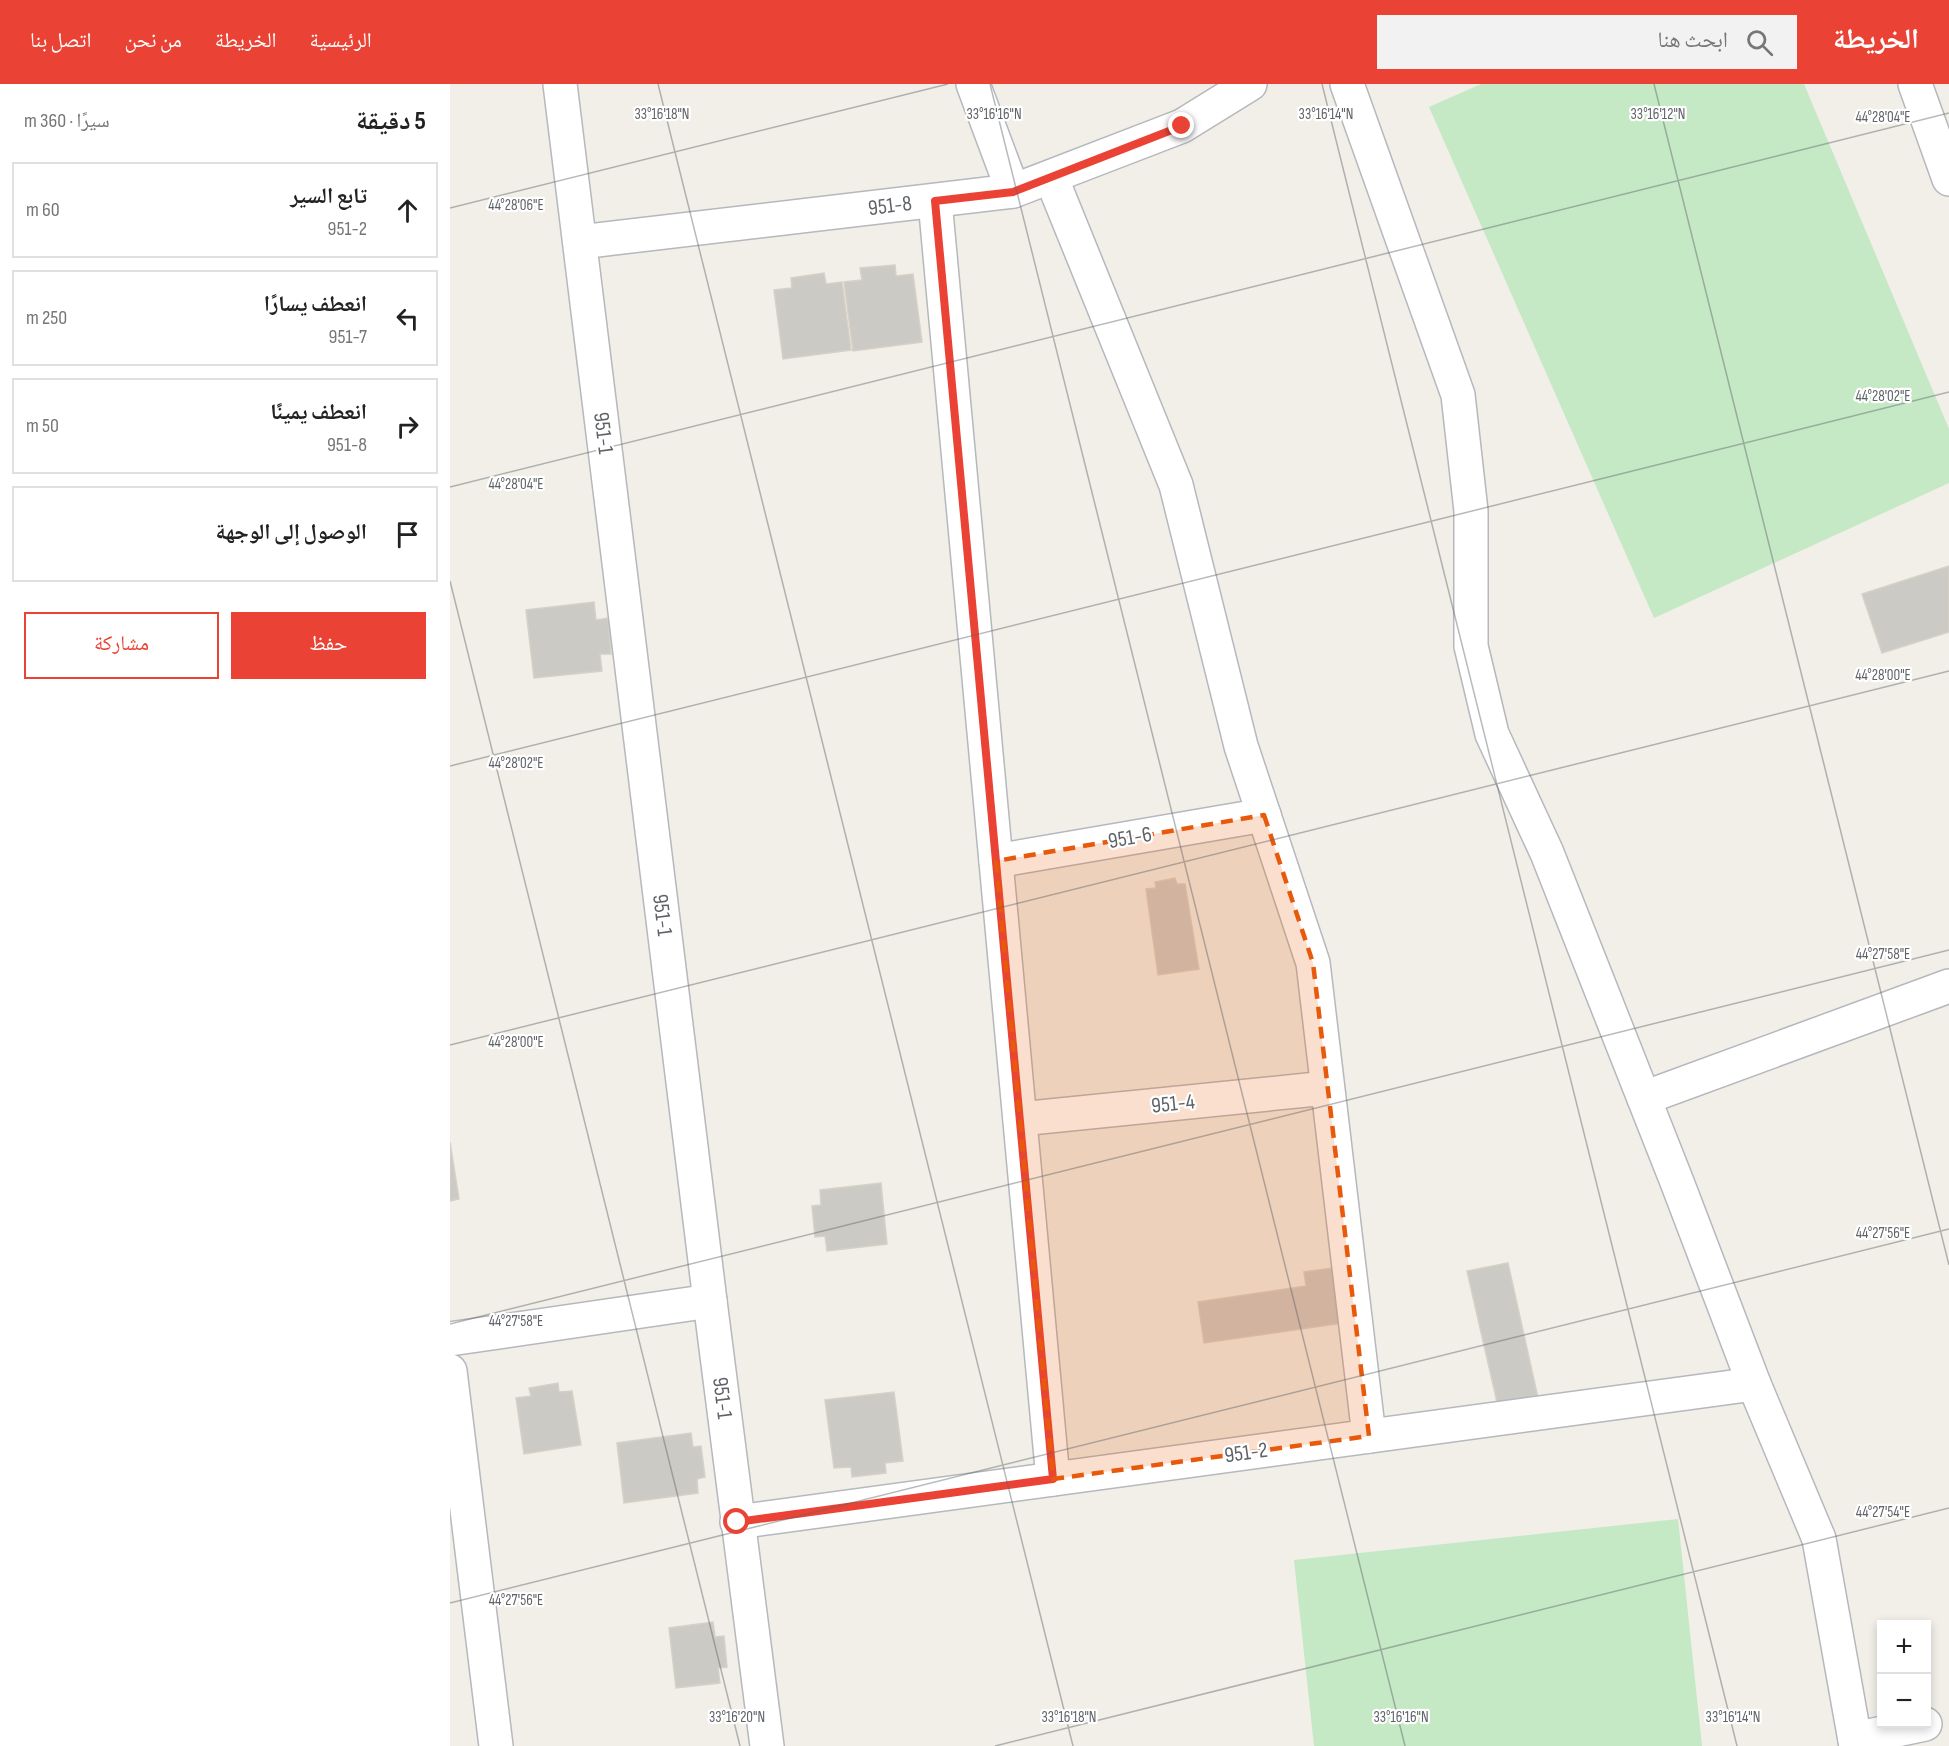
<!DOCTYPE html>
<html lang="ar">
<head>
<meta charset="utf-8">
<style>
  :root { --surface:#fff; --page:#f2f2f2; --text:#222; --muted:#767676; --line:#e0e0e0; --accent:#ea4335 }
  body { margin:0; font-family:"Sofia Sans Condensed","Noto Naskh Arabic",sans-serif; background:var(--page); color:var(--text); direction:rtl }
  .controls { position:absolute; right:18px; bottom:18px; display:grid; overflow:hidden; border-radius:0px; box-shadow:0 3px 9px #0003 }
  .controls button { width:54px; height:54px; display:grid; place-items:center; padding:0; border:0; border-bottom:2px solid var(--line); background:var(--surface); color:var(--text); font:30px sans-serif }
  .stop { position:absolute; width:18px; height:18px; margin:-14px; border:4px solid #ea4335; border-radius:50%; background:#fff }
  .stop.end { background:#ea4335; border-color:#fff; box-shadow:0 2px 6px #0008 }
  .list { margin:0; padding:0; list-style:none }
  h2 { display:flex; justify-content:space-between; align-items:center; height:78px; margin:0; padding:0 24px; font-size:26px }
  h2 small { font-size:20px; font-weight:400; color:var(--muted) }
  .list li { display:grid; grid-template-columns:39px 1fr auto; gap:18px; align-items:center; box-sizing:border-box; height:96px; margin:0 12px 12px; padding:0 12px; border:2px solid var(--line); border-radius:0px }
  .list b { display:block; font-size:22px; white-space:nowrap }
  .list p { margin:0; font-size:20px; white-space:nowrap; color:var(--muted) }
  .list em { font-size:20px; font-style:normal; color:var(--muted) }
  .actions { display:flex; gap:12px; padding:18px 24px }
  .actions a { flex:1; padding:14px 0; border:2px solid var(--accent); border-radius:0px; text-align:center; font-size:21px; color:var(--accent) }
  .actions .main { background:var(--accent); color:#fff }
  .icon { flex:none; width:33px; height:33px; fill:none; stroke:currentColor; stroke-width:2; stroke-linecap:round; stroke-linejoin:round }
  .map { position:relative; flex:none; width:1499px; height:1662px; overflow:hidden; direction:ltr }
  header { display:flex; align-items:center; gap:36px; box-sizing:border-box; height:84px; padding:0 30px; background:var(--accent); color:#fff }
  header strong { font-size:28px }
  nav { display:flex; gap:33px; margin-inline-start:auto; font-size:21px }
  .search { width:420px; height:54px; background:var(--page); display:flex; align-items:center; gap:15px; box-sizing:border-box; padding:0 21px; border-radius:0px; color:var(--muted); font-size:22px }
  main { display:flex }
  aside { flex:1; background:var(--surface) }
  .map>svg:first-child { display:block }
  .green { fill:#c5e8c5 }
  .building { fill:#cccac5; stroke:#d6d1c6; stroke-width:1.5 }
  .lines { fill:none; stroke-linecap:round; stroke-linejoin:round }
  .minor-casing { stroke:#b5b8bc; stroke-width:36 }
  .minor { stroke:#fff; stroke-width:33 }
  .route { stroke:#ea4335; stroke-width:8 }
  .marked { fill:#e8590c; fill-opacity:0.2; stroke:#e8590c; stroke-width:4.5; stroke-dasharray:12 8; stroke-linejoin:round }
  .ticks { fill:none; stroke:#5f6368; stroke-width:1.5; stroke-opacity:0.45 }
  .labels { text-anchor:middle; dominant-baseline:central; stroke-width:4.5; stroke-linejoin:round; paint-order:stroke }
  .street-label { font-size:22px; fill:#5f6368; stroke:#fff }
  .ticks-label { font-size:15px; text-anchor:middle; fill:#5f6368; stroke:#fff; stroke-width:4.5; stroke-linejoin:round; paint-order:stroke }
</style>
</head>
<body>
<header>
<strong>الخريطة</strong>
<div class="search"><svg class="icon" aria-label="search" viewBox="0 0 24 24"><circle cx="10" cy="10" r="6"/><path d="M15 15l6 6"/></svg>ابحث هنا</div>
<nav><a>الرئيسية</a><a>الخريطة</a><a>من نحن</a><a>اتصل بنا</a></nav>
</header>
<main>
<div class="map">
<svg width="1499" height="1662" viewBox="0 0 1499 1662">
  <rect width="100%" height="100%" fill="#f1efe8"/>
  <g class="green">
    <path d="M1031,0H1354L1499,345V399L1204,534L979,23Z"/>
    <path d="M1228,1435L1252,1662H864L844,1476Z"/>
  </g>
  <g class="building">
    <path d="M445,181L446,192L463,190L472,258L403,267L394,198L412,196L410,184Z"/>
    <path d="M374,189L376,200L392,198L401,266L333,275L324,206L342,204L341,194Z"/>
    <path d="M1499,482V548L1432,569L1412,510Z"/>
    <path d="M144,518L146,536L158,534L161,570H150L152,587L84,594L76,526Z"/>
    <path d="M725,794L727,800H735L749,885L708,891L696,805L706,804L705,798Z"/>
    <path d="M0,1058L9,1115L0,1117Z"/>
    <path d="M431,1099L437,1160L377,1167L375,1152L365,1153L362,1122L371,1121L370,1106Z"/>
    <path d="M1058,1179L1090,1323L1050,1331L1017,1187Z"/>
    <path d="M890,1183L899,1238L754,1259L748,1218L856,1202L854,1188Z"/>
    <path d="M108,1299L109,1308L122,1307L131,1361L74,1370L66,1314L81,1312L79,1304Z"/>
    <path d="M444,1308L453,1377L435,1379L436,1389L402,1393L401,1383L384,1384L375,1316Z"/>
    <path d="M241,1349L243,1363L251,1362L255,1393L247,1395L248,1409L174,1419L167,1359Z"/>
    <path d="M263,1538L265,1553L274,1552L277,1583L268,1584L270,1599L226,1604L219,1544Z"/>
  </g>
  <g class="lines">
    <g class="minor-casing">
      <g id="minor">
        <path d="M110,0L260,1217L317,1662"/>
        <path d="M523,0L563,107"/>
        <path d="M897,0L1008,311L1021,427V562L1042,650L1097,769L1227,1098L1304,1300L1369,1455L1406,1662"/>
        <path d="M1465,0L1499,95"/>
        <path d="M601,93L726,401L791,662L863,879L919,1352"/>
        <path d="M485,117L603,1395"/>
        <path d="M130,158L563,107L732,42L800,0"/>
        <path d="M546,777L814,731"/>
        <path d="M1194,1014L1499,902"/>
        <path d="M570,1035L877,1004"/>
        <path d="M0,1255L260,1217"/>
        <path d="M0,1287L46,1662"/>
        <path d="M287,1438L1304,1300"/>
        <path d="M1405,1655L1475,1640"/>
      </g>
    </g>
    <use href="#minor" class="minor"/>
  </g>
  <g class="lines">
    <path class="route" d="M287,1438L603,1395L485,117L563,108L732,42"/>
  </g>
  <path class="marked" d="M814,731L863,879L919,1352L603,1395L546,777Z"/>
  <path class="ticks" d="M208,0L623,1662M540,0L955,1662M872,0L1287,1662M1204,0L1499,1181M0,124L498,0M0,403L1499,29M0,497L290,1662M0,682L1499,308M0,961L1499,587M0,1240L1499,866M0,1519L1499,1145M545,1662L1499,1424"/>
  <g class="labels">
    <g class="street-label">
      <text transform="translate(440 122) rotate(-7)">951-8</text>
      <text transform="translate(153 349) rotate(83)">951-1</text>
      <text transform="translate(680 754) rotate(-10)">951-6</text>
      <text transform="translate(212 831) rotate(83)">951-1</text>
      <text transform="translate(723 1020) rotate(-6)">951-4</text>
      <text transform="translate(272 1314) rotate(83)">951-1</text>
      <text transform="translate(796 1369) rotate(-8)">951-2</text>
    </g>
  </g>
  <g class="ticks-label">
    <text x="212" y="35">33°16'18"N</text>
    <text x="544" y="35">33°16'16"N</text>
    <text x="876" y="35">33°16'14"N</text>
    <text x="1208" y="35">33°16'12"N</text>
    <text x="1433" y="38">44°28'04"E</text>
    <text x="66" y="126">44°28'06"E</text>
    <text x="1433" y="317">44°28'02"E</text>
    <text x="66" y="405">44°28'04"E</text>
    <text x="1433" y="596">44°28'00"E</text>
    <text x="66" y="684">44°28'02"E</text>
    <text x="1433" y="875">44°27'58"E</text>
    <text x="66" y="963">44°28'00"E</text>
    <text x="1433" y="1154">44°27'56"E</text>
    <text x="66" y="1242">44°27'58"E</text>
    <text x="1433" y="1433">44°27'54"E</text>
    <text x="66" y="1521">44°27'56"E</text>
    <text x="287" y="1638">33°16'20"N</text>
    <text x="619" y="1638">33°16'18"N</text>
    <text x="951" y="1638">33°16'16"N</text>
    <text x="1283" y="1638">33°16'14"N</text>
  </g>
</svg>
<div class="controls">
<button>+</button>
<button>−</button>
</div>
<div class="stop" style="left:287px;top:1438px"></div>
<div class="stop end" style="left:732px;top:42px"></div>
</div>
<aside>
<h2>5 دقيقة<small>سيرًا · 360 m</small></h2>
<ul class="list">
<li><svg class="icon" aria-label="ahead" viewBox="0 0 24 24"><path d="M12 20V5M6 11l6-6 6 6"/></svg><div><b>تابع السير</b><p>951-2</p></div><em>60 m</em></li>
<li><svg class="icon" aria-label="left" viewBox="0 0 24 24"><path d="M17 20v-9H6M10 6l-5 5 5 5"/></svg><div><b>انعطف يسارًا</b><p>951-7</p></div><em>250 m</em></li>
<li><svg class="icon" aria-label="right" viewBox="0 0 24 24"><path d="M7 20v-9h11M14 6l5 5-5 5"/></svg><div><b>انعطف يمينًا</b><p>951-8</p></div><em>50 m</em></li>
<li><svg class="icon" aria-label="arrive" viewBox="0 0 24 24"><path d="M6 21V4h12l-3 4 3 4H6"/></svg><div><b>الوصول إلى الوجهة</b></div></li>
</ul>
<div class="actions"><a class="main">حفظ</a><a>مشاركة</a></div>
</aside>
</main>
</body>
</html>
